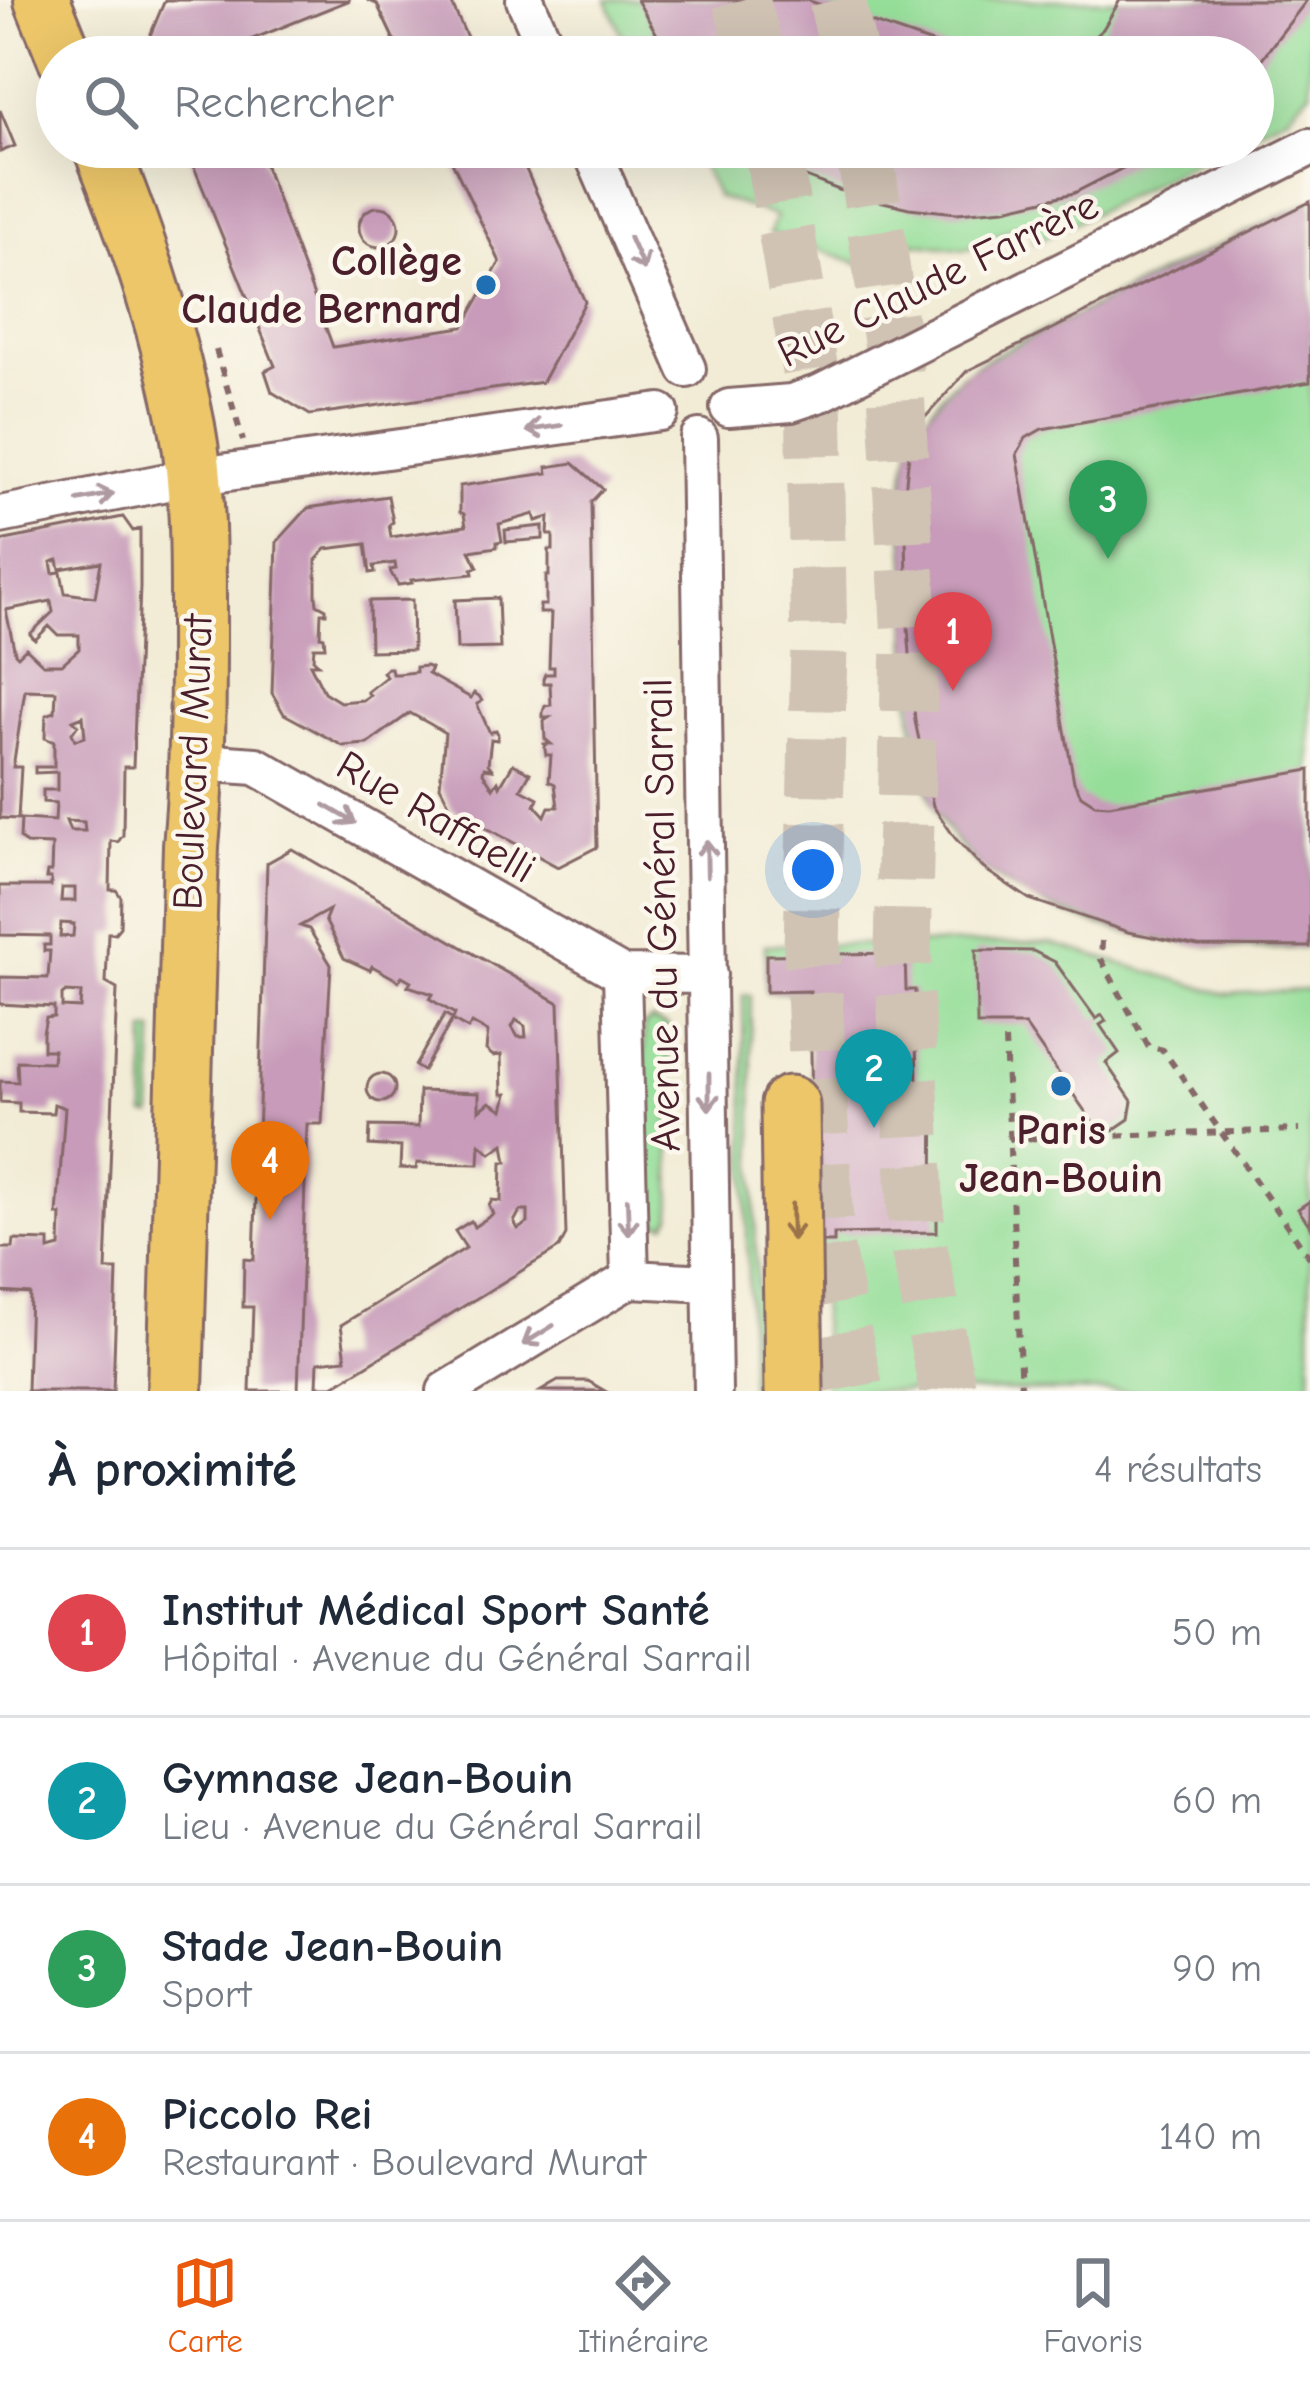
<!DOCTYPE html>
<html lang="fr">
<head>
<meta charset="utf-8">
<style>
  :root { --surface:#fff; --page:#f6f6f7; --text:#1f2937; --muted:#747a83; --line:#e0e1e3; --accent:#ea580c }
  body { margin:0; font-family:"Comic Neue",sans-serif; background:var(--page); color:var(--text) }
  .you { position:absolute; left:813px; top:870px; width:42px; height:42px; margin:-30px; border:9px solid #fff; border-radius:50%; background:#1a73e8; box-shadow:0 0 0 18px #1a73e833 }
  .badge { display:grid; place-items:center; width:78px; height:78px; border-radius:50%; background:var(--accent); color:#fff; font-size:39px; font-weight:700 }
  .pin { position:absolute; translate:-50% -99px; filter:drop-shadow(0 3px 6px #0008) }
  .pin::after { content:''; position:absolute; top:63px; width:42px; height:36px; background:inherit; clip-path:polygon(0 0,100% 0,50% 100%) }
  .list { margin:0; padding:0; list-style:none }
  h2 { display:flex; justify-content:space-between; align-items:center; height:156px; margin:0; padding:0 48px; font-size:51px }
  h2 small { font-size:39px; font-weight:400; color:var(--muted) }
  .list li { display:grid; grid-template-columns:78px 1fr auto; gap:36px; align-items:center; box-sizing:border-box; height:168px; padding:0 48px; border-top:3px solid var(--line) }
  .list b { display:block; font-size:45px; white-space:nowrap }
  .list p { margin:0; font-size:39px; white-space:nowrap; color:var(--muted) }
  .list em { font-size:39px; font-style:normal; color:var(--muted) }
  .icon { flex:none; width:66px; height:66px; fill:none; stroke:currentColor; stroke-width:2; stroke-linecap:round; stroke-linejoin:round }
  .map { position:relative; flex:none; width:1310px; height:1391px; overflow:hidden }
  .search { position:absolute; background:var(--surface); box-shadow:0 12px 48px #0002; left:36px; right:36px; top:36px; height:132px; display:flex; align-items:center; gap:30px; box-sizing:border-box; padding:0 42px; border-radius:66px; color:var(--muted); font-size:45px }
  .sheet { height:828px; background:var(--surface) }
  nav { display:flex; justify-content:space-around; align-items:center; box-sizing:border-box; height:168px; border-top:3px solid var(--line); background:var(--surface); font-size:33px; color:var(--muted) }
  nav a { display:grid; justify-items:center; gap:6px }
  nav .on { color:var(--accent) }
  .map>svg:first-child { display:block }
  .green { fill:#95de99; stroke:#707e62; stroke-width:3 }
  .building { fill:#c79bb9; fill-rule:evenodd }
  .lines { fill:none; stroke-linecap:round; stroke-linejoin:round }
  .trunk-tunnel { stroke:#d0c3b4; stroke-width:57; stroke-dasharray:57 28; stroke-linecap:butt }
  .minor-casing { stroke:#856767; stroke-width:42 }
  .primary-casing { stroke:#856767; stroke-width:60 }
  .trunk-casing { stroke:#856767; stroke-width:63 }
  .path { stroke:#856767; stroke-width:6; stroke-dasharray:9 9; stroke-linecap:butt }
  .minor { stroke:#fff; stroke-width:36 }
  .primary { stroke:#ecc669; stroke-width:54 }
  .trunk { stroke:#ecc669; stroke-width:57 }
  .oneway { stroke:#ae9aa0 }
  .oneway2 { stroke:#9b724a }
  .poi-dot { fill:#1f6fb2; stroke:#fbf7ec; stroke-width:4.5 }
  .labels { text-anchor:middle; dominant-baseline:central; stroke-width:9; stroke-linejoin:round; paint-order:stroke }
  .poi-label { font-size:42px; font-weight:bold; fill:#4a1f2b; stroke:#fbf7ec; text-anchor:end }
  .street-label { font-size:42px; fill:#4a1f2b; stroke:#fbf7ec }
</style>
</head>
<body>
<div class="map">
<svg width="1310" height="1391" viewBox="0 0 1310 1391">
  <rect width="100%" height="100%" fill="#fbf7ec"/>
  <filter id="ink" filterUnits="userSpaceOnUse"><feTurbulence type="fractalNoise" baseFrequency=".00833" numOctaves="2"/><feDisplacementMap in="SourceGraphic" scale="24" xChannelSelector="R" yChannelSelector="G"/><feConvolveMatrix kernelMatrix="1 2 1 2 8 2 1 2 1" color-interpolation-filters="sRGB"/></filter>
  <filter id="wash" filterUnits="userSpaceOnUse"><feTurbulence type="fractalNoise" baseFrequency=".004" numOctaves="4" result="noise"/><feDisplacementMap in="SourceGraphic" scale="48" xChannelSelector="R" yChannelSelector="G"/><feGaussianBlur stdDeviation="2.7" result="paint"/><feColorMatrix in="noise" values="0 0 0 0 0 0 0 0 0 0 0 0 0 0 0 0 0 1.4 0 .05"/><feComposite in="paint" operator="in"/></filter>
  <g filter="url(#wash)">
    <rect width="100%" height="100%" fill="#f2ecd6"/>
    <g class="green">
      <path d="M607,0H1310V91L1288,115L1253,132V57H631Z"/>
      <path d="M693,147H1224L1034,243V228L1017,226L966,250L903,242L893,275L770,233L776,216L717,197Z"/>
      <path d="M1310,202V947C1197,958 980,923 932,802C906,738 908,655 907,587C906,535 893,462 925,418C936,402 952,382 968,371C996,351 1034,337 1065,321C1146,280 1228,240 1310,202Z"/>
      <path d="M1051,943L1225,994L1310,990V1391H826L816,1234L810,992H766L765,945Z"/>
      <path d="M743,995H750L759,1391H750Z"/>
      <path d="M652,1020L668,1026L672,1216L666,1224L645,1219L644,1025Z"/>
      <path d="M146,1031H154L152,1116L145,1115Z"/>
    </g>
    <g id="blocks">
      <g class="building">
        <path d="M165,0H350L235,46L230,57H149L143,41L149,38Z"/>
        <path d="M367,0H450L476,57H402L377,4Z"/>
        <path d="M637,0H807L973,57H670Z"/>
        <path d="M1120,0H1307L1253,70V57H1071L1103,29Z"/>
        <path d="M0,110L15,146L0,152Z"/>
        <path d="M186,147H258L333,347L463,327L500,262L445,147H516L585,302L542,382L310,415L272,392L265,371L275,366Z"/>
        <path d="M755,147H1164L1074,193L1005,209L957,213L909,208L849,194L803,176Z"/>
        <path d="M1310,202V382L1042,429L1026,438L1017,454L1074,782L1081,795L1095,804L1109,805L1310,770V947L1198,946L1128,932L1029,899L983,868L955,838L933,806L915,721L908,627L905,491L909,454L921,422L967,371Z"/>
        <circle cx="379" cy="227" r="20"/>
        <path d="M573,463L603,489L591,502L597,847L558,867L452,809L440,786L445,733L430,724L410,713L367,744L343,746L284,714L272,693L277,542L308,508L388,496L393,522L389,525L391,537L466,526L464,514L460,512V486L548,473L547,467ZM534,514L536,521L549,517L548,535H553V550H549V576H546V605H540V613H551L549,667H554V674H545L543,679V683H550L551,705L545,706L543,712V717H550L544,721L545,739L551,744H544L546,755H551L549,781L555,784L558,807H549L545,816L535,805L538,798L521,789L530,773L513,764L500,786L498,781L493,788L483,773L484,768L492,769L488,764L491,739L497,740L498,734L496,730L490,733L477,704L482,701L479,696L474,693L471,698L428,674L431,668L426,666L416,667V672L398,674H392L391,668H387L383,672L386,677L367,692L370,695L363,700L340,702L324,692L310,664H318L313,659L314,647H325L324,637L320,636L321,613H326V609L317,604L316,596V560L326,549L366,544L370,573L375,572L374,566L395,563L396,569L390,570L391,573L398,585L412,583L411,580L473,574L472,569L478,567L470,551L497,547V542L502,541L499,524Z"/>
        <path d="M123,517L133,531L140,529V587L133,767H124L123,835L118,842L111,841L110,890H116L121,897L120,927L115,933H108L106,983L117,989L106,1270H117L113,1391H27L30,1294L0,1292V1248H13L14,1240L49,1241V1250L60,1247L61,1215H57L65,1108L54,1104L53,1113L19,1112V1103L0,1102V1081L18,1082L17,1061L52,1062L53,1050H43V1033L46,1018L54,1017V1007L0,1004V977L48,978L50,951H44V945H50V936L0,935V886H51V878H46L47,872H51L52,845L26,844L20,838L21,819L55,821L56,803L43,802V790H57V772L35,773V767H54V742L45,738L46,715L55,712L56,691L25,690L13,767H21L18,819L0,818V541ZM58,560L60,569L101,562L95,597L65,593L61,572L53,573L51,562ZM51,601L53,612L30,634L35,640L49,626L58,635H79V649L62,664H43L26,648L18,656L15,653L6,610ZM83,716L85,737L75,740L72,733L78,725L73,720ZM66,821L84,822L85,831H70ZM62,888H75V901H61ZM61,923L74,924L73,936L60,937ZM66,992L81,993L80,1008L62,1007V995Z"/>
        <path d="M543,526V539L506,542L505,530Z"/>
        <path d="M498,598L500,648L457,649L455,600Z"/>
        <path d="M412,600L413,650L370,651L369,601Z"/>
        <path d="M292,849L559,1003L566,1235L559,1248L333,1386H317L318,1362L346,1359L341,1325L466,1248L455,1231L471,1221L474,1227L493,1214L489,1206L492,1200L501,1201L502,1162H507L504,1144L491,1153L480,1144L479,1164L417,1163L416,1169L400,1168L401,1147L369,1145L370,1126L418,1127L419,1091L479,1093V1111L490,1102L503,1110L507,1094H502L501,1055L493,1056L486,1050L488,1032L472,1023L468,1029L452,1020L423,1071L415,1066L445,1014L453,1019L455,1014L430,999L433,994L408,986L411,981L402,976L399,981L372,966L370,970L344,958L325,920L329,910L300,926L309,929L331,965L322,1124H307L298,1391H250L253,1307H243L244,1259L254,1260L267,863ZM516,1020L525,1026L526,1037H518L512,1027ZM520,1211H528V1223L518,1229L514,1222Z"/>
        <path d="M976,950L1033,951L1055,962L1096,1019L1102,1015L1106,1021L1100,1025L1119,1053L1106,1063L1132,1101L1129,1119L1113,1130L1096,1127L1025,1025H977Z"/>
        <path d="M905,953L906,990H915L917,1083H934L933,1207H937V1232L834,1234V1242H820L813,1176L810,991L766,992V955Z"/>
        <circle cx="381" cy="1088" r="14"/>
        <path d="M1310,1201V1226L1298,1209Z"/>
        <path d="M558,1381H588L605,1391H541Z"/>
      </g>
    </g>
  </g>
  <g filter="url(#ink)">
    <use href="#blocks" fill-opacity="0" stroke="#856767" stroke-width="3"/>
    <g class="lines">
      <g class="trunk-tunnel">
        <path d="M741,0L757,57"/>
        <path d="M837,0L850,57"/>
        <path d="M772,147L814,394L819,645L812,948L826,1250L855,1391"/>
        <path d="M864,147L894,355L910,640L903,951L917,1238L948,1391"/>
      </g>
      <g class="minor-casing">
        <g id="minor">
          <path d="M525,0L550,57"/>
          <path d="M590,147L687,369"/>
          <path d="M729,408L791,403L821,393L1310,147"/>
          <path d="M699,438L713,1391"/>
          <path d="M0,515L192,477L660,412"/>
          <path d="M198,762L256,766L622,974L708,975"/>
          <path d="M622,974L630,1279"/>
          <path d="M630,1279L711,1283"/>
          <path d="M446,1391L630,1279"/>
        </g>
      </g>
      <g class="primary-casing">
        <g id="primary">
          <path d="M42,0L65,57"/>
          <path d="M101,147C138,238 168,329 187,426C199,491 198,560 198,627C198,700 198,772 191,846L175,1391"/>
        </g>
      </g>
      <g class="trunk-casing">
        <path id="trunk" d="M790,1105L794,1391"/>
      </g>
      <g class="path">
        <path d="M216,350L243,441"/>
        <path d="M1102,941L1101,959L1148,1046L1163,1050L1310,1258"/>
        <path d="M1005,1040L1021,1391"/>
        <path d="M1009,1139L1299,1130"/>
      </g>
      <use href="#minor" class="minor"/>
      <use href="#primary" class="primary"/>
      <use href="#trunk" class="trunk"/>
    </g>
    <defs><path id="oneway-shaft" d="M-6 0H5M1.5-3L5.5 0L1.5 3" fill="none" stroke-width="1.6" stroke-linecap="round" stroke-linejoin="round" transform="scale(3)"/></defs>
    <g class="oneway">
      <use href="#oneway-shaft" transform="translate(637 254) rotate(66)"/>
      <use href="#oneway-shaft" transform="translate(544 428) rotate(172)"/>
      <use href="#oneway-shaft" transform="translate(96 497) rotate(-11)"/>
      <use href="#oneway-shaft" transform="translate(340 814) rotate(30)"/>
      <use href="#oneway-shaft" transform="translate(707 858) rotate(-91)"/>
      <use href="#oneway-shaft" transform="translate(709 1092) rotate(90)"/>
      <use href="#oneway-shaft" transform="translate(628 1217) rotate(88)"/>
      <use href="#oneway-shaft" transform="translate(538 1335) rotate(148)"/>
    </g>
    <use class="oneway2" href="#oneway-shaft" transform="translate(792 1222) rotate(89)"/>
  </g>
  <g class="poi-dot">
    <circle cx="486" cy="285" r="12"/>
    <circle cx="1061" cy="1086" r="12"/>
  </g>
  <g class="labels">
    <g class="poi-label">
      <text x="462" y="261">Collège<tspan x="462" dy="48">Claude Bernard</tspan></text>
      <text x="1061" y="1130" text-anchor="middle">Paris<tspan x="1061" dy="48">Jean-Bouin</tspan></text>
    </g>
    <g class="street-label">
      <text transform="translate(938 279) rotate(-26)">Rue Claude Farrère</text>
      <text transform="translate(193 762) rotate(-88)">Boulevard Murat</text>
      <text transform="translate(436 817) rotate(30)">Rue Raffaelli</text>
      <text transform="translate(662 915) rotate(-91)">Avenue du Général Sarrail</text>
    </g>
  </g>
</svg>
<div class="you"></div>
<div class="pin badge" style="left:953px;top:691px;background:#e0444e">1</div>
<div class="pin badge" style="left:874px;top:1128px;background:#0f9aa8">2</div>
<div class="pin badge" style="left:1108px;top:559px;background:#2e9e5b">3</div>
<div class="pin badge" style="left:270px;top:1220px;background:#e8710a">4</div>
<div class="search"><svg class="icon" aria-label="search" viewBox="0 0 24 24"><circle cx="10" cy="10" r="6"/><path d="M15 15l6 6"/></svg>Rechercher</div>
</div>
<section class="sheet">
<h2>À proximité<small>4 résultats</small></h2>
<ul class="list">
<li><span class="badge" style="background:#e0444e">1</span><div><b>Institut Médical Sport Santé</b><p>Hôpital · Avenue du Général Sarrail</p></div><em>50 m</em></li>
<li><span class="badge" style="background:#0f9aa8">2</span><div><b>Gymnase Jean-Bouin</b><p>Lieu · Avenue du Général Sarrail</p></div><em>60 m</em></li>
<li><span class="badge" style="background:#2e9e5b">3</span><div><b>Stade Jean-Bouin</b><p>Sport</p></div><em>90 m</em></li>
<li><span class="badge" style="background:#e8710a">4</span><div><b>Piccolo Rei</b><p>Restaurant · Boulevard Murat</p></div><em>140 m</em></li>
</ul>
</section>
<nav>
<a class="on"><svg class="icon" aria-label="map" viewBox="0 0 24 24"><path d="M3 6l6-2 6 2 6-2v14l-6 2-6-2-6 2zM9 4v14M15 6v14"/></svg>Carte</a>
<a><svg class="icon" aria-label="directions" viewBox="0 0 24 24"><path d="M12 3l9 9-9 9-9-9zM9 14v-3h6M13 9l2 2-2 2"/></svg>Itinéraire</a>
<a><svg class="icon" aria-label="saved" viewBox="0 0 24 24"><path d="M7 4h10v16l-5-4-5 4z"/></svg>Favoris</a>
</nav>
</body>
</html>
